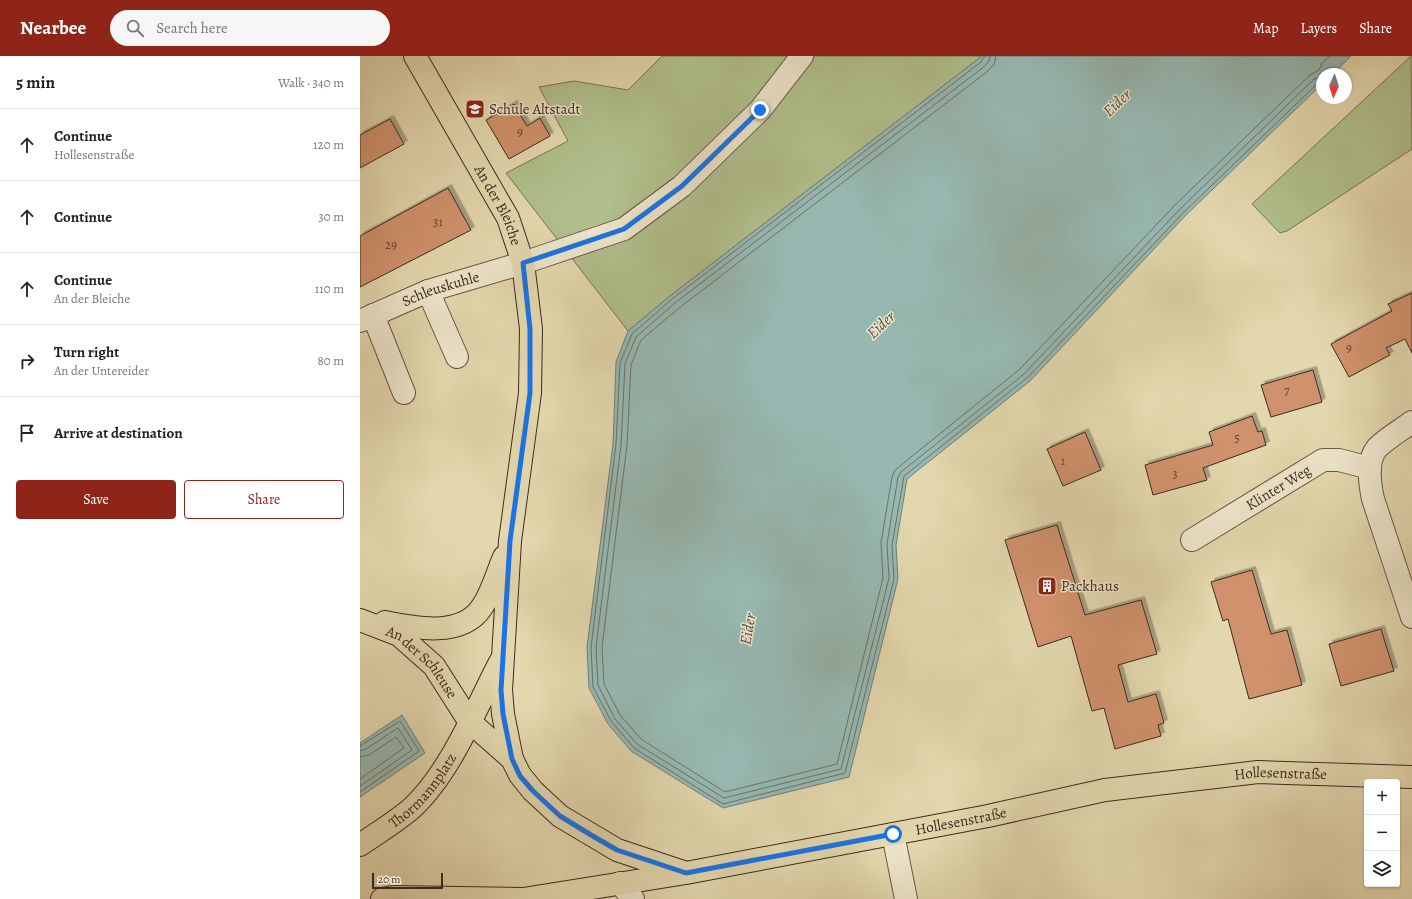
<!DOCTYPE html>
<html lang="en">
<head>
<meta charset="utf-8">
<style>
  :root { --surface:#fff; --page:#f6f6f6; --text:#222; --muted:#767676; --line:#e0e0e0; --accent:#8f2418 }
  body { margin:0; font-family:Alegreya,serif; background:var(--page); color:var(--text) }
  .controls { position:absolute; right:12px; bottom:12px; display:grid; overflow:hidden; border-radius:4px; box-shadow:0 1px 3px #0004 }
  .controls button { width:36px; height:36px; display:grid; place-items:center; padding:0; border:0; border-bottom:1px solid var(--line); background:var(--surface); color:var(--text); font:20px sans-serif }
  .compass { position:absolute; left:956px; top:12px; width:36px; height:36px; border-radius:50%; background:var(--surface); box-shadow:0 1px 3px #0004; rotate:183deg }
  .scale { position:absolute; left:12px; bottom:10px; width:71px; box-sizing:border-box; padding-left:4px; border:2px solid #3d2a22; border-top:0; font-size:11px; line-height:14px; white-space:nowrap; color:#3d2a22; -webkit-text-stroke:3px #ede5ca; paint-order:stroke }
  .stop { position:absolute; width:12px; height:12px; margin:-9px; border:3px solid #1a73e8; border-radius:50%; background:#fff }
  .stop.end { background:#1a73e8; border-color:#fff; box-shadow:0 1px 4px #0008 }
  .list { margin:0; padding:0; list-style:none }
  h2 { display:flex; justify-content:space-between; align-items:center; height:52px; margin:0; padding:0 16px; font-size:17px }
  h2 small { font-size:13px; font-weight:400; color:var(--muted) }
  .list li { display:grid; grid-template-columns:26px 1fr auto; gap:12px; align-items:center; box-sizing:border-box; height:72px; padding:0 16px; border-top:1px solid var(--line) }
  .list b { display:block; font-size:15px; white-space:nowrap }
  .list p { margin:0; font-size:13px; white-space:nowrap; color:var(--muted) }
  .list em { font-size:13px; font-style:normal; color:var(--muted) }
  .actions { display:flex; gap:8px; padding:12px 16px }
  .actions a { flex:1; padding:9px 0; border:1px solid var(--accent); border-radius:4px; text-align:center; font-size:14px; color:var(--accent) }
  .actions .main { background:var(--accent); color:#fff }
  .icon { flex:none; width:22px; height:22px; fill:none; stroke:currentColor; stroke-width:2; stroke-linecap:round; stroke-linejoin:round }
  .map { position:relative; flex:none; width:1052px; height:843px; overflow:hidden }
  header { display:flex; align-items:center; gap:24px; box-sizing:border-box; height:56px; padding:0 20px; background:var(--accent); color:#fff }
  header strong { font-size:19px }
  nav { display:flex; gap:22px; margin-inline-start:auto; font-size:14px }
  .search { width:280px; height:36px; background:var(--page); display:flex; align-items:center; gap:10px; box-sizing:border-box; padding:0 14px; border-radius:22px; color:var(--muted); font-size:15px }
  main { display:flex }
  aside { flex:1; background:var(--surface) }
  .map>svg:first-child { display:block }
  .green { fill:#b0bf8c; stroke:#767457 }
  .water { fill:#97b8b1; stroke:#737f78 }
  .lines { fill:none; stroke-linecap:round; stroke-linejoin:round }
  .shore { stroke:#6a716a; stroke-width:1 }
  .building { fill:#d0926c; stroke:#3d2a22; filter:url(#shadow) }
  .minor-casing { stroke:#665545; stroke-width:24 }
  .major-casing { stroke:#3d2a22; stroke-width:24 }
  .minor { stroke:#ede5ca; stroke-width:22 }
  .major { stroke:#e3d7ad; stroke-width:22 }
  .route { stroke:#1a73e8; stroke-width:5 }
  .labels { text-anchor:middle; dominant-baseline:central; stroke-width:3; stroke-linejoin:round; paint-order:stroke }
  .number-label { font-size:13px; fill:#624434 }
  .poi-label { font-size:15px; fill:#3d2a22; stroke:#ede5ca; text-anchor:start }
  .street-label { font-size:15px; fill:#3d2a22; stroke:#ede5ca }
  .water-label { font-size:16px; font-style:italic; fill:#544e46; stroke:#ede5ca }
</style>
</head>
<body>
<header>
<strong>Nearbee</strong>
<div class="search"><svg class="icon" aria-label="search" viewBox="0 0 24 24"><circle cx="10" cy="10" r="6"/><path d="M15 15l6 6"/></svg>Search here</div>
<nav><a>Map</a><a>Layers</a><a>Share</a></nav>
</header>
<main>
<aside>
<h2>5 min<small>Walk · 340 m</small></h2>
<ul class="list">
<li><svg class="icon" aria-label="ahead" viewBox="0 0 24 24"><path d="M12 20V5M6 11l6-6 6 6"/></svg><div><b>Continue</b><p>Hollesenstraße</p></div><em>120 m</em></li>
<li><svg class="icon" aria-label="ahead" viewBox="0 0 24 24"><path d="M12 20V5M6 11l6-6 6 6"/></svg><div><b>Continue</b></div><em>30 m</em></li>
<li><svg class="icon" aria-label="ahead" viewBox="0 0 24 24"><path d="M12 20V5M6 11l6-6 6 6"/></svg><div><b>Continue</b><p>An der Bleiche</p></div><em>110 m</em></li>
<li><svg class="icon" aria-label="right" viewBox="0 0 24 24"><path d="M7 20v-9h11M14 6l5 5-5 5"/></svg><div><b>Turn right</b><p>An der Untereider</p></div><em>80 m</em></li>
<li><svg class="icon" aria-label="arrive" viewBox="0 0 24 24"><path d="M6 21V4h12l-3 4 3 4H6"/></svg><div><b>Arrive at destination</b></div></li>
</ul>
<div class="actions"><a class="main">Save</a><a>Share</a></div>
</aside>
<div class="map">
<svg width="1052" height="843" viewBox="0 0 1052 843">
  <defs>
    <filter id="shadow"><feDropShadow dx="3.5" dy="-3.5" stdDeviation="0" flood-color="#0004"/></filter>
  </defs>
  <rect width="100%" height="100%" fill="#e3d7ad"/>
  <filter id="stains"><feTurbulence type="fractalNoise" baseFrequency=".005" numOctaves="4"/><feColorMatrix values="0 0 0 0 .2 0 0 0 0 .09 0 0 0 0 .02 0 0 0 .5 -.17"/></filter>
  <radialGradient id="worn" r=".72"><stop offset=".6" stop-color="#630" stop-opacity="0"/><stop offset="1" stop-color="#630" stop-opacity=".3"/></radialGradient>
  <g class="green">
    <path d="M302,0H622L310,240L268,275L146,117L208,85L179,31L214,25L268,34Z"/>
    <path d="M1051,0L1052,93L927,175L920,177L892,148Z"/>
  </g>
  <g class="water">
    <path d="M622,0H991L973,18H962V28L825,160L670,325L547,423L536,489L538,523L489,721L363,752L271,695L248,668L229,632L227,591L253,388L256,306L268,275L310,240Z"/>
    <path d="M42,659L65,697L0,741V687Z"/>
  </g>
  <g class="lines">
    <g class="shore">
      <path d="M625,0L621,6L312,243L272,278L260,307L256,388L231,591L233,631L251,665L274,692L363,748L485,717L534,523L532,489L544,420L668,321L823,157L958,27L962,26"/>
      <path d="M630,0L629,5L625,10L315,247L276,281L265,308L261,389L236,591L238,629L255,663L277,688L364,742L481,713L529,522L527,488L538,421L541,416L664,318L819,154L954,23L962,21"/>
      <path d="M636,0L634,8L628,15L319,252L281,284L271,309L267,389L242,591L244,628L260,659L281,683L365,736L477,708L523,522L521,487L532,421L535,414L660,313L815,149L950,19L959,14L962,7L970,0"/>
      <path d="M0,690L40,665L59,695L0,736"/>
      <path d="M0,695L6,693L38,672L52,694L0,730"/>
      <path d="M0,701L9,699L36,681L44,692L0,723"/>
    </g>
  </g>
  <g class="building">
    <path d="M154,48L167,70L180,62L190,80L149,103L126,64Z"/>
    <path d="M30,63L44,88L0,112V79Z"/>
    <path d="M88,132L111,174L0,231V180Z"/>
    <path d="M1052,237V297L1045,283L1026,292L1030,299L989,321L971,288L1032,255L1028,248Z"/>
    <path d="M953,314L962,346L911,361L901,329Z"/>
    <path d="M892,360L898,376L902,375L906,389L843,412L847,424L793,439L785,409L853,389L849,376Z"/>
    <path d="M725,376L741,414L703,430L687,393Z"/>
    <path d="M697,469L725,559L781,544L797,598L758,609L768,646L796,638L804,667L798,669L801,680L755,693L744,652L732,655L711,580L678,591L645,484Z"/>
    <path d="M892,514L911,578L927,574L942,629L889,643L868,563L863,565L851,526Z"/>
    <path d="M1021,573L1034,615L981,630L969,588Z"/>
  </g>
  <g class="lines">
    <g class="minor-casing">
      <g id="minor">
        <path d="M68,235L97,301"/>
        <path d="M13,259L44,337"/>
        <path id="s1" d="M0,265L68,235L163,207L264,173L322,130L400,54L442,0"/>
        <path d="M1052,366C1041,374 1027,382 1017,392C1006,405 1010,429 1013,443L1052,561"/>
        <path id="s2" d="M832,484L963,404H979L1010,412"/>
        <path d="M533,778L546,843"/>
        <path d="M260,827L273,843"/>
      </g>
    </g>
    <g class="major-casing">
      <g id="major">
        <path id="s3" d="M55,0L148,162L163,207L171,273L170,337L150,485L141,634L143,658L152,703"/>
        <path id="s4" d="M0,564L39,579L74,610L109,665L152,703L160,719L173,735L200,760L257,794L323,816"/>
        <path d="M25,566C54,572 102,582 122,551C132,537 137,517 144,501"/>
        <path id="s5" d="M0,789C17,777 36,766 52,752C90,717 116,652 140,606"/>
        <path id="s6" d="M22,843L33,841L163,843L326,817L628,760L745,734L898,716L1052,721"/>
      </g>
    </g>
    <use href="#minor" class="minor"/>
    <use href="#major" class="major"/>
  </g>
  <g class="lines">
    <path class="route" d="M400,54L322,130L264,173L163,207L170,273V337L150,485L141,634L143,658L152,703L160,720L173,735L200,760L231,779L257,794L326,817L533,778"/>
  </g>
  <defs>
    <g id="school-square" transform="scale(1)"><rect x="-9" y="-9" width="18" height="18" rx="4" fill="#8f2418" stroke="#ede5ca"/><path d="M0-5L7-2L0 1L-7-2ZM-4 1L0 2.5L4 1V4Q0 6-4 4Z" fill="#fff"/></g>
    <g id="building-square" transform="scale(1)"><rect x="-9" y="-9" width="18" height="18" rx="4" fill="#8f2418" stroke="#ede5ca"/><path d="M-4-6H4V6H1V3H-1V6H-4ZM-2.5-4.3h1.7v1.8h-1.7ZM.8-4.3h1.7v1.8H.8ZM-2.5-1h1.7V.8h-1.7ZM.8-1h1.7V.8H.8Z" fill="#fff"/></g>
  </defs>
  <g fill-rule="evenodd">
    <use href="#school-square" x="115" y="53"/>
    <use href="#building-square" x="687" y="530"/>
  </g>
  <g class="labels">
    <g class="number-label">
      <text x="160" y="75">9</text>
      <text x="78" y="165">31</text>
      <text x="31" y="188">29</text>
      <text x="989" y="291">9</text>
      <text x="927" y="333">7</text>
      <text x="877" y="381">5</text>
      <text x="703" y="404">1</text>
      <text x="815" y="417">3</text>
    </g>
    <g class="poi-label">
      <text x="129" y="53">Schule Altstadt</text>
      <text x="701" y="530">Packhaus</text>
    </g>
    <g class="street-label">
      <text stroke="none"><textPath href="#s3" startOffset="171">An der Bleiche</textPath></text>
      <text stroke="none"><textPath href="#s1" startOffset="87">Schleuskuhle</textPath></text>
      <text stroke="none"><textPath href="#s2" startOffset="101">Klinter Weg</textPath></text>
      <text stroke="none"><textPath href="#s4" startOffset="77">An der Schleuse</textPath></text>
      <text stroke="none"><textPath href="#s6" startOffset="910">Hollesenstraße</textPath></text>
      <text stroke="none"><textPath href="#s5" startOffset="84">Thormannplatz</textPath></text>
      <text stroke="none"><textPath href="#s6" startOffset="586">Hollesenstraße</textPath></text>
    </g>
    <g class="water-label">
      <text transform="translate(757 47) rotate(-43)">Eider</text>
      <text transform="translate(521 269) rotate(-43)">Eider</text>
      <text transform="translate(388 573) rotate(-80)">Eider</text>
    </g>
  </g>
  <rect width="100%" height="100%" filter="url(#stains)"/>
  <rect width="100%" height="100%" fill="url(#worn)"/>
</svg>
<div class="controls">
<button>+</button>
<button>−</button>
<button><svg class="icon" aria-label="layers" viewBox="0 0 24 24"><path d="M12 4l9 5-9 5-9-5zM3 14l9 5 9-5"/></svg></button>
</div>
<svg class="compass" viewBox="-18 -18 36 36"><path d="M0-13l5 13h-10z" fill="#e53935"/><path d="M0 13l5-13h-10z" fill="#767676"/></svg>
<div class="scale">20 m</div>
<div class="stop" style="left:533px;top:778px"></div>
<div class="stop end" style="left:400px;top:54px"></div>
</div>
</main>
</body>
</html>
